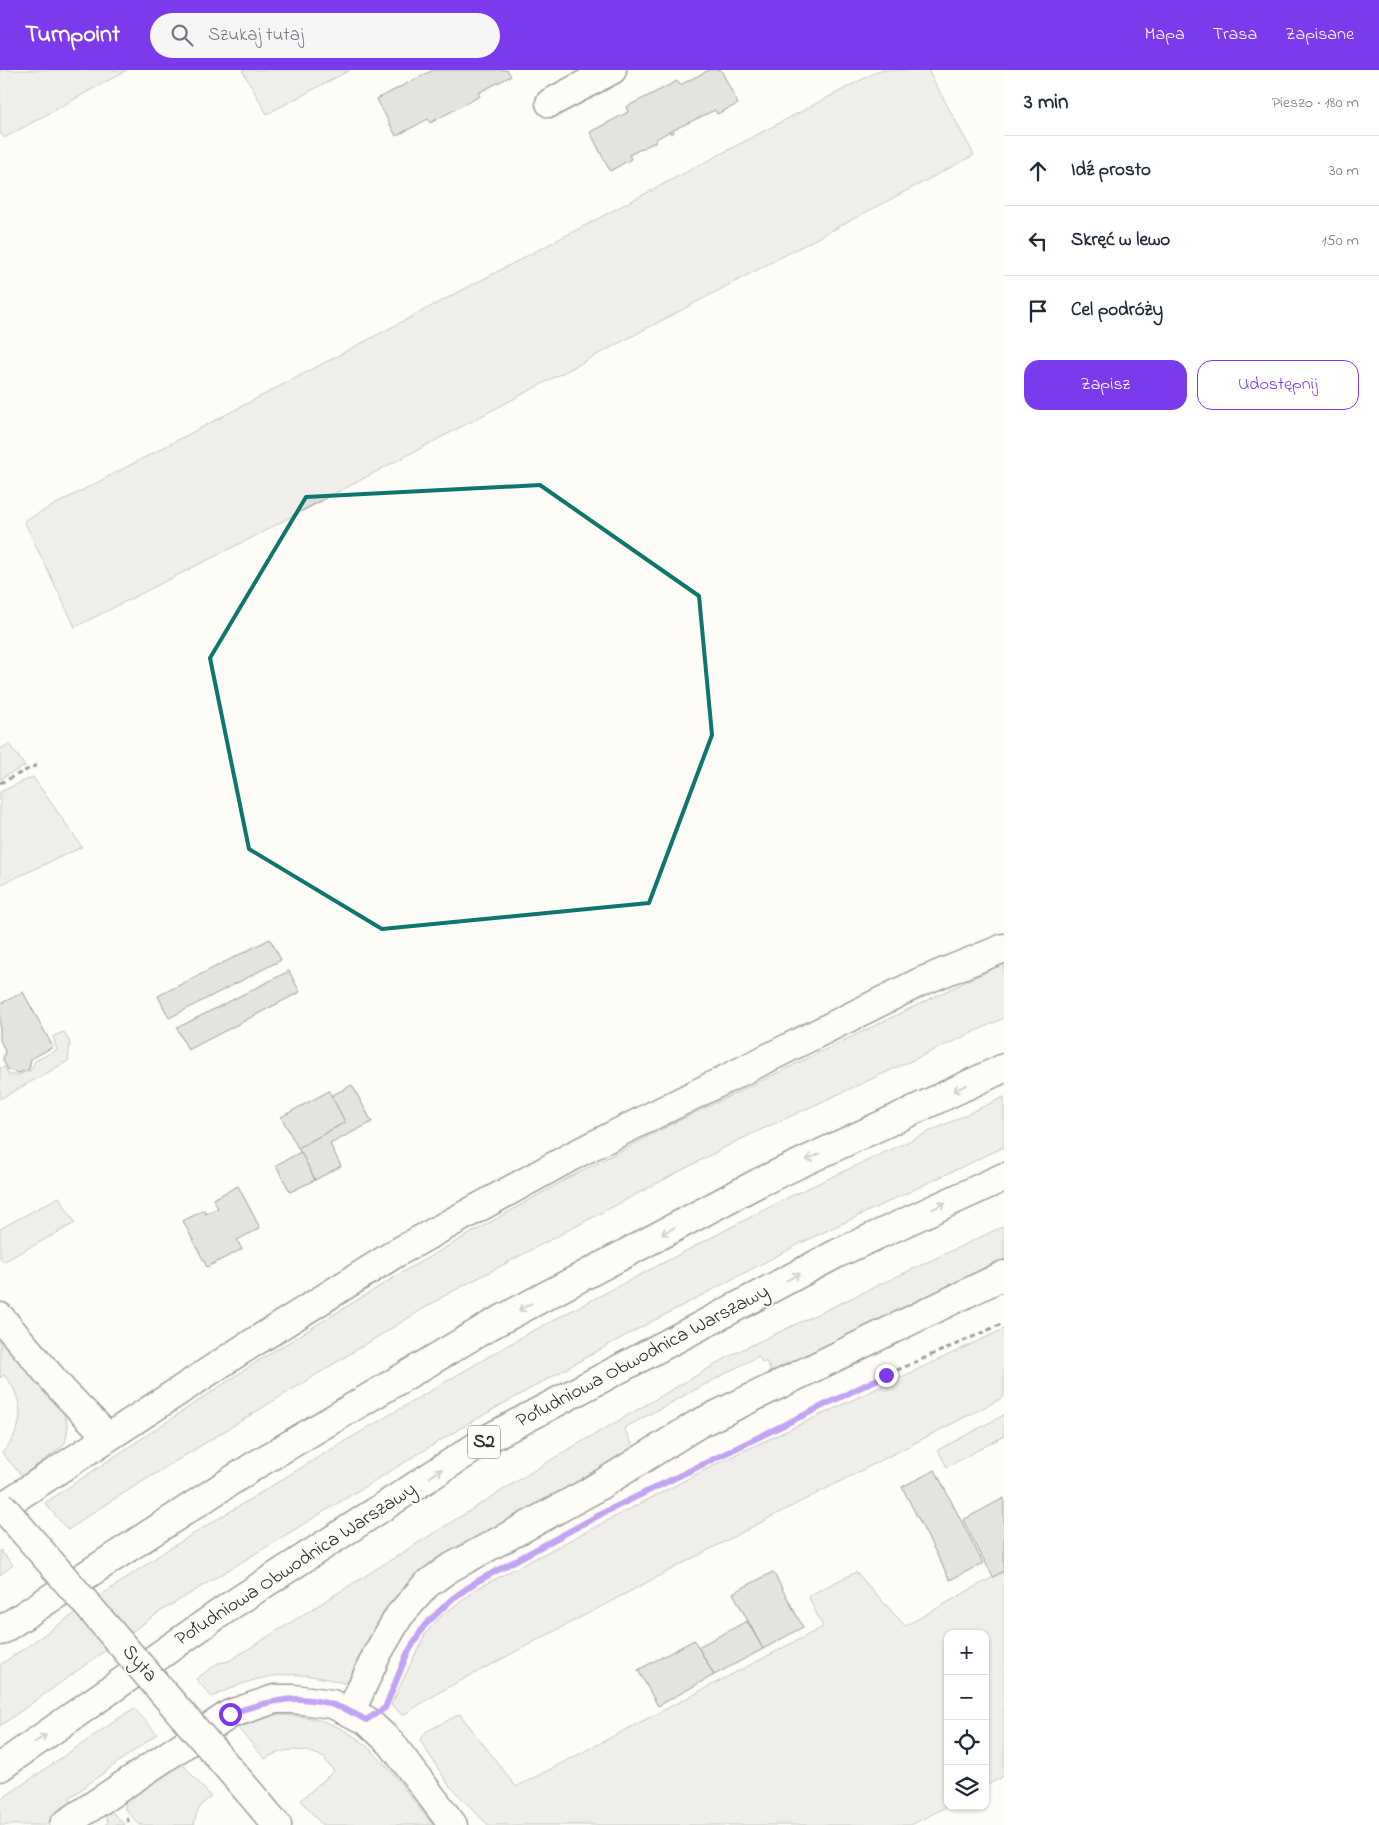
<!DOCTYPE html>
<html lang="pl">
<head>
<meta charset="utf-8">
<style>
  :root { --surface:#fff; --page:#f6f6f7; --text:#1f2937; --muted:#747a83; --line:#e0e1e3; --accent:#7c3aed }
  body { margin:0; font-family:"Indie Flower",sans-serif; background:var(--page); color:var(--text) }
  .controls { position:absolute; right:15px; bottom:15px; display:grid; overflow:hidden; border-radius:10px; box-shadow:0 1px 4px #0004 }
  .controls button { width:45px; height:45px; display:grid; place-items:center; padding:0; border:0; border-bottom:1px solid var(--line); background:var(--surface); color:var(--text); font:25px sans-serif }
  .stop { position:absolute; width:15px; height:15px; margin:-11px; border:4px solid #7c3aed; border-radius:50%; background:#fff }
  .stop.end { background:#7c3aed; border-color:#fff; box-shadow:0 1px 5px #0008 }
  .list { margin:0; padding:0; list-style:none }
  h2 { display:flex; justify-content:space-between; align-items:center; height:65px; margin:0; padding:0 20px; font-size:21px }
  h2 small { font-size:16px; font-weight:400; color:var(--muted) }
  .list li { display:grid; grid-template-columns:32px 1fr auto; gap:15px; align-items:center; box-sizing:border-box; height:70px; padding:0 20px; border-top:1px solid var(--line) }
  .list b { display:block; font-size:19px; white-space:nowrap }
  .list em { font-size:16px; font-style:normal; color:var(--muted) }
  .actions { display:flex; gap:10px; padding:15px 20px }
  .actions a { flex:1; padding:11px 0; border:1px solid var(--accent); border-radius:15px; text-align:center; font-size:18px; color:var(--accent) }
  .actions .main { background:var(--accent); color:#fff }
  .icon { flex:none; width:28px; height:28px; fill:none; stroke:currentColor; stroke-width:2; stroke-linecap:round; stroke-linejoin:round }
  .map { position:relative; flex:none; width:1004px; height:1755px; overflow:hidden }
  header { display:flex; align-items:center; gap:30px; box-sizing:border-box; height:70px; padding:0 25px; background:var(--accent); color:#fff }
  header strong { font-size:24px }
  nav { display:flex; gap:28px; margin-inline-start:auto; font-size:18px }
  .search { width:350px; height:45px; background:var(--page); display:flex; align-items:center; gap:12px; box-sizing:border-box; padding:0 18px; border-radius:28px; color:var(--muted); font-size:19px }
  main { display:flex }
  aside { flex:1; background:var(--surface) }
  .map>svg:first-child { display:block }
  .green { fill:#dfdeda; stroke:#858482 }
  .building { fill:#c9c8c4; stroke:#2b2b2b }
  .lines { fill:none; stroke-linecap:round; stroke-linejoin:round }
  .minor-casing { stroke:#2b2b2b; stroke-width:31 }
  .highway-casing { stroke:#2b2b2b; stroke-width:31 }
  .path { stroke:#2b2b2b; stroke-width:3; stroke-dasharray:5 4; stroke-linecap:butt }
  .minor { stroke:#fdfcf7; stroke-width:28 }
  .highway { stroke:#fdfcf7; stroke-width:28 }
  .minor-bridge-casing { stroke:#2b2b2b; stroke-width:31; stroke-linecap:butt }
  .minor-bridge { stroke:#fdfcf7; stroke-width:28 }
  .oneway { stroke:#9e9e9b }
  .route { stroke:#7c3aed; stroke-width:6 }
  .marked { fill:none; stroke:#0f766e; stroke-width:4; stroke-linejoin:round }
  .labels { text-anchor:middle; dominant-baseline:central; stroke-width:4; stroke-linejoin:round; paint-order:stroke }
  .shield { fill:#fdfcf7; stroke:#6a6a68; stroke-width:1 }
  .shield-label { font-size:19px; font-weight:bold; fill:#2b2b2b }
  .street-label { font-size:20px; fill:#2b2b2b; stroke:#fdfcf7 }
</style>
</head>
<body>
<header>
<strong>Turnpoint</strong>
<div class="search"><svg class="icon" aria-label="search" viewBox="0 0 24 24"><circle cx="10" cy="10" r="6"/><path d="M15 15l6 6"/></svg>Szukaj tutaj</div>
<nav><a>Mapa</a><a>Trasa</a><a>Zapisane</a></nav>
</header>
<main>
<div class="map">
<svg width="1004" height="1755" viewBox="0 0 1004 1755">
  <rect width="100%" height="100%" fill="#fdfcf7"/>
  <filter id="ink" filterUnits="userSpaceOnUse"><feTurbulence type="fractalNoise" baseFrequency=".02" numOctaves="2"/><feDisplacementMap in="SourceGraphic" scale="10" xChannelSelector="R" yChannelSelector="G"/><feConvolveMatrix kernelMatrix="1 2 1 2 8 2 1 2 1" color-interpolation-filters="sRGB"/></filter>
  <g filter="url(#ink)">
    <g class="green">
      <path d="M0,0H127L4,68L0,62Z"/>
      <path d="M242,0H350L267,44Z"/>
      <path d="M880,0H928L974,85L253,467L75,557L24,451Z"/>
      <path d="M9,674L25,696L0,709V679Z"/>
      <path d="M33,707L82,777L0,815V722Z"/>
      <path d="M1004,893V948L739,1070L444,1226L93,1442L68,1460L45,1433L258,1291L408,1199L570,1107L676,1052Z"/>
      <path d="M64,962L70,973L68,991L0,1029V998L5,997L9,1005H18L31,1000L35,991L57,980L53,966Z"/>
      <path d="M1004,1027V1077L803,1172L619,1269L469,1353L158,1543L0,1656V1595L164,1482L330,1380L527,1264L791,1126Z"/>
      <path d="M59,1127L75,1153L3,1192L0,1187V1159Z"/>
      <path d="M1004,1156V1194L773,1306L766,1291L763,1293L758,1286L624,1358L635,1380L428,1500L350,1615C296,1598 262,1602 212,1627L196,1609L218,1593L229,1591L559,1385L737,1282Z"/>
      <path d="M1004,1259V1327L769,1448L443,1620L403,1645L391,1635L425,1564L440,1547L478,1518L722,1391Z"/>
      <path d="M0,1267L62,1337L68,1357L65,1373L58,1380L22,1406L2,1383C25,1358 26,1331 4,1305L0,1308Z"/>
      <path d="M1004,1345V1366L947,1397L938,1380Z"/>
      <path d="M0,1480L13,1495L0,1505Z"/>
      <path d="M1004,1501V1706L985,1716V1564H948V1736L911,1755H488L448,1714L420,1670L427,1661L460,1644L516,1717L823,1557L808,1526L856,1502L905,1556Z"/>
      <path d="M134,1638L157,1664L69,1728L74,1735L46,1755H0V1730Z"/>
      <path d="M274,1645C361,1643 385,1697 433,1755H322L301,1730L334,1701L326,1692V1689C306,1677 284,1677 265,1689L238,1658Z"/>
      <path d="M180,1691L211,1727C200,1735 196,1741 194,1755H140L125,1739V1731Z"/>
      <path d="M110,1740L125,1755H105L108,1752L104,1743Z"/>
    </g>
    <g class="building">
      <path d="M433,0H507L511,6L478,23L480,26L430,53L428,49L396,66L377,29Z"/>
      <path d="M709,0H721L738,34L717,44L715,40L673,60L674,62L671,64L670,61L656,69L657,71L629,85L631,89L610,101L590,62L628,42L626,37L652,24L677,11L680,15Z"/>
      <path d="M270,869L281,890L169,948L158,926Z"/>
      <path d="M289,901L300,922L188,980L177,958Z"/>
      <path d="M23,922L53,977L31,989L29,999L19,1003L8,1000L3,990L5,981L0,970V934Z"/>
      <path d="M352,1015L372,1052L330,1074L341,1096L315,1110L298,1078L345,1052L331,1026Z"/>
      <path d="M329,1021L345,1052L298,1078L281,1047Z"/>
      <path d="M301,1082L315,1110L290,1122L276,1095Z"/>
      <path d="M238,1116L260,1158L237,1170L242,1179L207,1197L183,1151L204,1140L206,1144L218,1138L213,1129Z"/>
      <path d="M935,1400L983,1493L950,1510L902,1417Z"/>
      <path d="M1004,1428V1501L993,1507L963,1450Z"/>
      <path d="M773,1502L803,1557L763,1579L733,1523Z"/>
      <path d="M747,1551L763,1579L714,1605L698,1577Z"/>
      <path d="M694,1570L714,1605L658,1636L638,1600Z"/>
    </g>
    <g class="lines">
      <g class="minor-casing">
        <g id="minor">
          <path d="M550,33L612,0"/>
          <path d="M0,1247L63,1321L108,1367"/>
          <path d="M0,1438L240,1281L396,1183L576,1084L920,912L1004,878"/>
          <path d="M351,1641L377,1584L399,1546L426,1515L448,1499L589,1422L698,1354L1004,1205"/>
          <path d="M249,1722L277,1755"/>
          <path d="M64,1755L230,1644L275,1629H294L332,1634L366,1650L391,1673L453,1755"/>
        </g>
      </g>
      <g class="highway-casing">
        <g id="highway">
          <path d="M0,1561L254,1396L491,1255L758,1113L1004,998"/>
          <path d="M0,1697L233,1534L491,1367L836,1184L1004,1107"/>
        </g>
      </g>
      <g class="path">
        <path d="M0,713L37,695"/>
        <path d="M654,1418L886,1305L1004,1253"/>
        <path d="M126,1748L132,1755"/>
      </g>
      <use href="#minor" class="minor"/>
      <use href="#highway" class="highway"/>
      <g class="minor-bridge-casing">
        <path id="minor-bridge" d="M0,1434L249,1722"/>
      </g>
      <use href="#minor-bridge" class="minor-bridge"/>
    </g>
    <defs><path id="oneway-shaft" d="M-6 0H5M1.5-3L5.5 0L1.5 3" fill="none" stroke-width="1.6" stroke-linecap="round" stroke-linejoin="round" transform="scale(1.25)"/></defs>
    <g class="oneway">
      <use href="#oneway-shaft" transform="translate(960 1018) rotate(155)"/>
      <use href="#oneway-shaft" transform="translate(813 1087) rotate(155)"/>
      <use href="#oneway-shaft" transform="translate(939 1136) rotate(-25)"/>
      <use href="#oneway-shaft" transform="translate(668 1161) rotate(152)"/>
      <use href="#oneway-shaft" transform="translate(793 1207) rotate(-28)"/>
      <use href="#oneway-shaft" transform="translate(525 1237) rotate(152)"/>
      <use href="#oneway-shaft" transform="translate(436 1403) rotate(-33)"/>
      <use href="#oneway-shaft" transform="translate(40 1669) rotate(-35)"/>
    </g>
  </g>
  <g class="lines" filter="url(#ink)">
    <path class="route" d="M230,1644C283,1625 316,1621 366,1650L385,1638L407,1584L424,1556L452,1529L476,1512L603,1443L886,1305"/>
  </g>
  <path d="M0 0H1004V1755H0ZM540,415L699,526L712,665L649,833L382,859L249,779L210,588L306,427Z" fill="#fdfcf7" fill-opacity=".55" fill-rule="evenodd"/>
  <path class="marked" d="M540,415L699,526L712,665L649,833L382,859L249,779L210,588L306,427Z"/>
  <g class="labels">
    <rect class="shield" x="468" y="1355.5" width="32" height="33" rx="4"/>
    <g class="shield-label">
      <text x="484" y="1372">S2</text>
    </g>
    <g class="street-label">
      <text transform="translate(643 1287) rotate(-28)">Południowa Obwodnica Warszawy</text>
      <text transform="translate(296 1495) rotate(-33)">Południowa Obwodnica Warszawy</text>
      <text transform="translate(139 1594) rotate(49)">Syta</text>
    </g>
  </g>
</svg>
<div class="controls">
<button>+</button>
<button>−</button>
<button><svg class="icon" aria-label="locate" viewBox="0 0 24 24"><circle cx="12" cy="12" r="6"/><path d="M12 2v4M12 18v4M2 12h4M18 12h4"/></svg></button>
<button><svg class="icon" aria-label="layers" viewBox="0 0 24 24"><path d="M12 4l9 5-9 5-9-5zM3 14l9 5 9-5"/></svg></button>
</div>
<div class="stop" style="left:230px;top:1644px"></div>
<div class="stop end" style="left:886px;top:1305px"></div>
</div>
<aside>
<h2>3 min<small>Pieszo · 180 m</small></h2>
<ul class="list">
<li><svg class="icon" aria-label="ahead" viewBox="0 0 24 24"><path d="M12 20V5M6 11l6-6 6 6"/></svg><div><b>Idź prosto</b></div><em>30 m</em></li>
<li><svg class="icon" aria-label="left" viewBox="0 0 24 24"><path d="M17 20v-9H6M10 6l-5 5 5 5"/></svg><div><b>Skręć w lewo</b></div><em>150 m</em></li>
<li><svg class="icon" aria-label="arrive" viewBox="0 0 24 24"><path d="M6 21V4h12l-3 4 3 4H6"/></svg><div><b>Cel podróży</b></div></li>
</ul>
<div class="actions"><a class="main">Zapisz</a><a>Udostępnij</a></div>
</aside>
</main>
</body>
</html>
